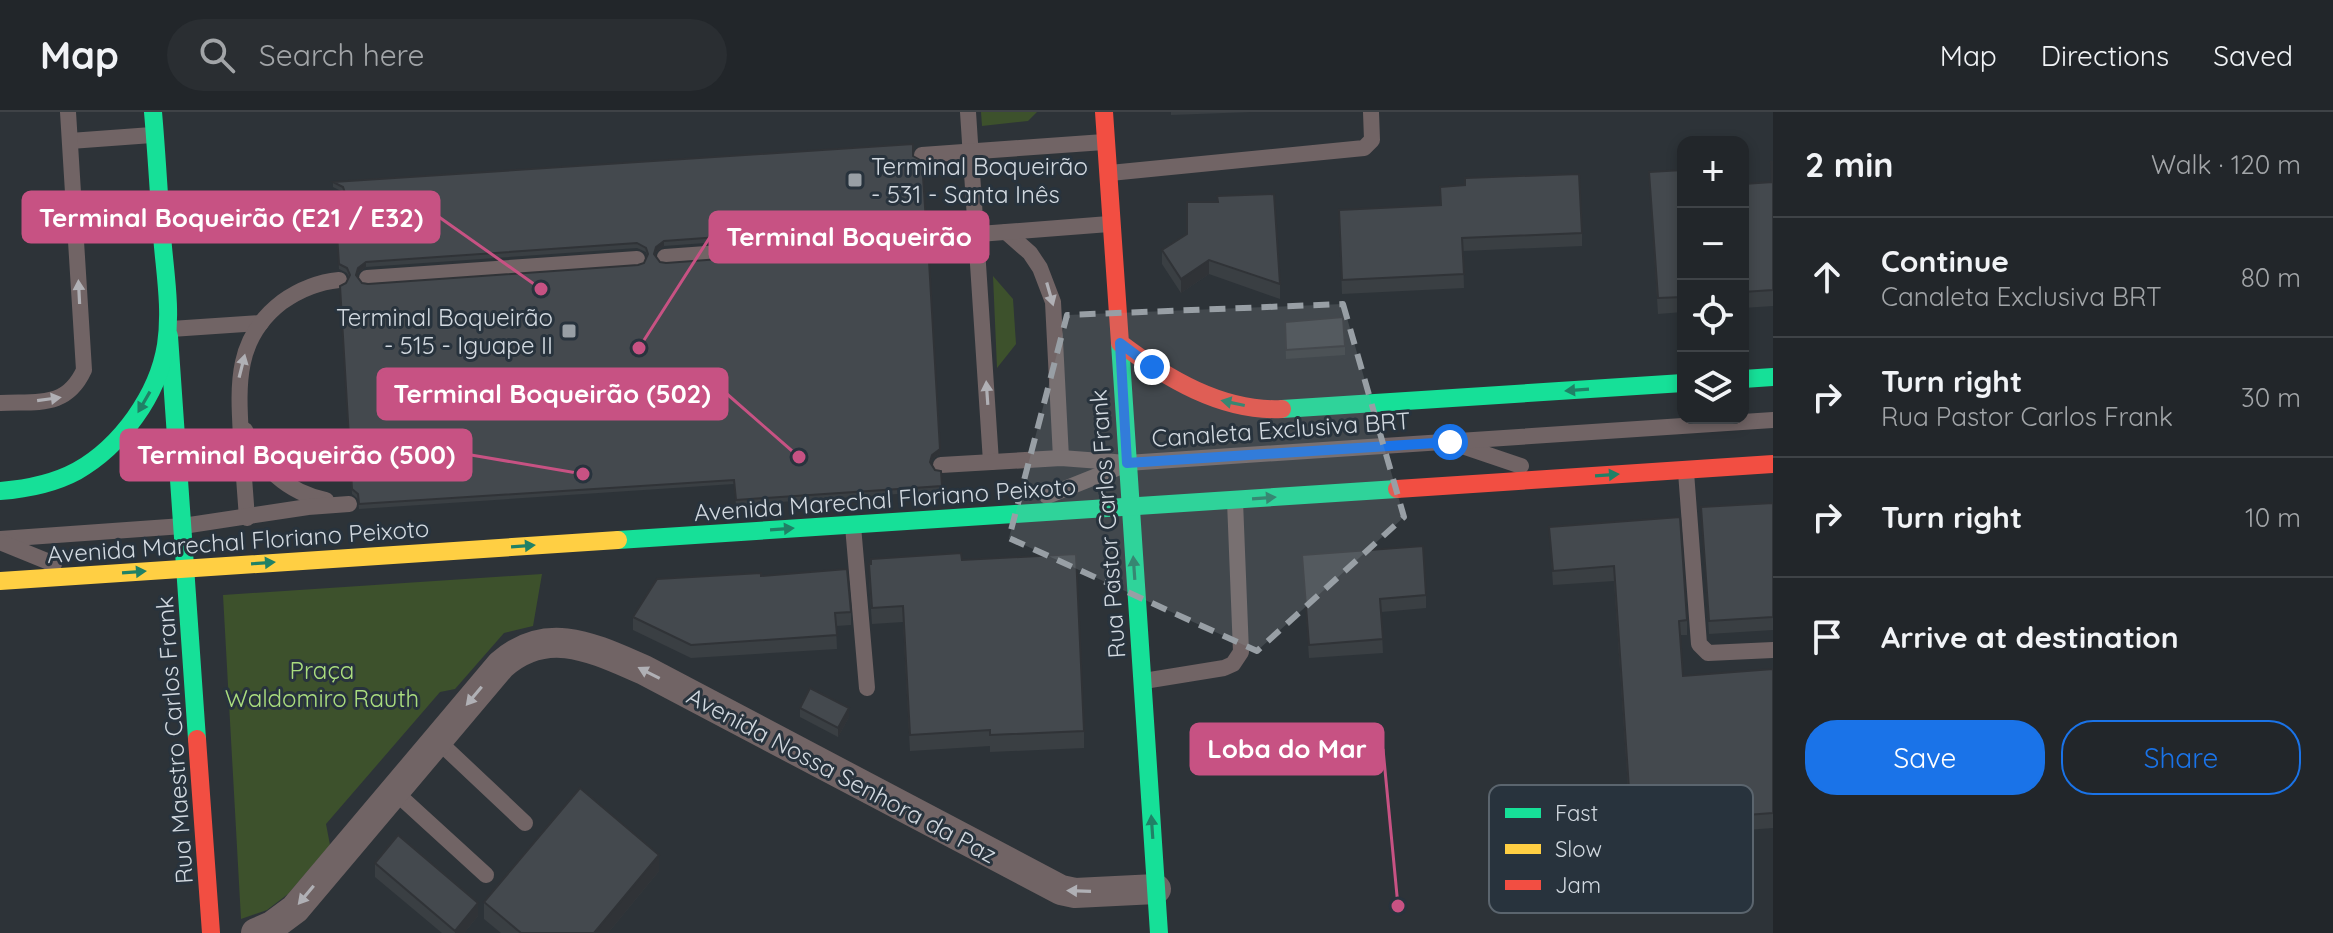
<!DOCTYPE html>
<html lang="en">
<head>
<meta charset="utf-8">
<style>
  :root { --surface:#22262a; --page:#2a2e32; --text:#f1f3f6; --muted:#a2a5a8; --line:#3f4347; --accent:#1a73e8 }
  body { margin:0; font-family:Quicksand,sans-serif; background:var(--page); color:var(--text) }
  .controls { position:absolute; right:24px; top:24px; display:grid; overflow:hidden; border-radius:16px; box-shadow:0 4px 12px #0003 }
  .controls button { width:72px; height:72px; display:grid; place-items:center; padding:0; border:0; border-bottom:2px solid var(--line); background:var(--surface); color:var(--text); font:40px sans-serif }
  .stop { position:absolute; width:24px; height:24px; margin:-18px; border:6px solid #1a73e8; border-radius:50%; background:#fff }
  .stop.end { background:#1a73e8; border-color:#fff; box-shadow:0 2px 8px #0008 }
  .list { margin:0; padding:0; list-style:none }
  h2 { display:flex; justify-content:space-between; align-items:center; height:104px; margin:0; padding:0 32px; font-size:34px }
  h2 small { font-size:26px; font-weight:400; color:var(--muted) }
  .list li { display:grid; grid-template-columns:52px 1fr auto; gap:24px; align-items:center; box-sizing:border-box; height:120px; padding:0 32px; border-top:2px solid var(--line) }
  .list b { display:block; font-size:30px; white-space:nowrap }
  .list p { margin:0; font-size:26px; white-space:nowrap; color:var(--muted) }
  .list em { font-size:26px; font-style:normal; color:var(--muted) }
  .actions { display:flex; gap:16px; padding:24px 32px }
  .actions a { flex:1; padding:18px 0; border:2px solid var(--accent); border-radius:32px; text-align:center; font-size:28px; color:var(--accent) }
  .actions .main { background:var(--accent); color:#fff }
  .icon { flex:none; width:44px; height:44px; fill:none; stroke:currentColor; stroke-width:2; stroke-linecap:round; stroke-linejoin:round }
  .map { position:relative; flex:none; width:1773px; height:821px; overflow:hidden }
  header { display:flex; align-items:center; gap:48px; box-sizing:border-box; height:112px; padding:0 40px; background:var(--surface); border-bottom:2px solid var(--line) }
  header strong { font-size:38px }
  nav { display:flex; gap:44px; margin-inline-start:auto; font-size:28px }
  .search { width:560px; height:72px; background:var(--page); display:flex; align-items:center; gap:20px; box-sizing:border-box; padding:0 28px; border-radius:44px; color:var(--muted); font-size:30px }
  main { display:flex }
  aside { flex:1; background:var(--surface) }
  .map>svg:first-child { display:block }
  .green { fill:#3d512c }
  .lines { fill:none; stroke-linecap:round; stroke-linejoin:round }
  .lane { stroke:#716465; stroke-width:16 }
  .street { stroke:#716465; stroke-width:30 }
  .fast { stroke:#16e098; stroke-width:18 }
  .slow { stroke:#ffcf43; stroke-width:18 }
  .jam { stroke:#f24e42; stroke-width:18 }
  .wall { fill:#3a3f43; fill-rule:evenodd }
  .shaded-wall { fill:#303337 }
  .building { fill:#44494e; stroke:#303337; stroke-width:2; fill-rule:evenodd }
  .oneway { fill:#b0b0b5 }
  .oneway2 { fill:#208166 }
  .route { stroke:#1a73e8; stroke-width:10 }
  .marked { fill:#989fa5; fill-opacity:0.2; stroke:#989fa5; stroke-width:6; stroke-dasharray:16 10; stroke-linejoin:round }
  .poi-dot { fill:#989fa5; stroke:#28333d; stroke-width:3 }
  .labels { text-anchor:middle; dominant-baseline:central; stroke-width:6; stroke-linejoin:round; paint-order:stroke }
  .poi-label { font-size:24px; fill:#d2d9e0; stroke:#28333d; text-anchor:start }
  .street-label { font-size:24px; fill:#d2d9e0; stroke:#28333d }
  .park-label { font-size:24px; fill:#aadd7e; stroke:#28333d }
  .key { fill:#28333d; stroke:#5b656e; stroke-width:2 }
  .key-label { font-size:22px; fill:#d2d9e0 }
  .leader { fill:none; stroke:#c75283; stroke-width:3 }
  .callout-dot { fill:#c75283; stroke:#28333d; stroke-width:3 }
  .callout { fill:#c75283; stroke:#c75283; stroke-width:3 }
  .callout-label { font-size:26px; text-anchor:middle; font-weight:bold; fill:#fff }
</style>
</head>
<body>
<header>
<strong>Map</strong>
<div class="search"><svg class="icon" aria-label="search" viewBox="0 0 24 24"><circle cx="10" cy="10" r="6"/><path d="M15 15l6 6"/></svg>Search here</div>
<nav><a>Map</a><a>Directions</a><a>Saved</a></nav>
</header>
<main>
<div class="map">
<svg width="1773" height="821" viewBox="0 0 1773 821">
  <rect width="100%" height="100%" fill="#2d3338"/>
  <g class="green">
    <path d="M981,0H1037L1028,9L982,14Z"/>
    <path d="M993,164L1013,187L1016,232L997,256Z"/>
    <path d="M542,462L533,514L504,521L455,577L440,580L326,712L330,733L288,782L267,798L241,807L223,483Z"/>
  </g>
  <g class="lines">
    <g class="lane">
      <path d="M968,0L991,350"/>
      <path d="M70,29L152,23"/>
      <path d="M922,43L1104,30"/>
      <path d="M1110,61L1364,36L1372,28L1371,0"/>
      <path d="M162,100L334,87"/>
      <path d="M1006,120L1030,141L1040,156L1053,190L1061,346"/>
      <path d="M927,126L1109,112"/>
      <path d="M665,145L898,128"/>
      <path d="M367,166L637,147"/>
      <path d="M171,217L261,211"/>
      <path d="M0,291C37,289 66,297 84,258L68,0"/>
      <path d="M245,318C259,354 288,381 326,388"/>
      <path d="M1459,333L1521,354"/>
      <path d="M941,353L1061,346L1127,351L1773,308"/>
      <path d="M1686,360L1699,532L1708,541L1773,538"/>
      <path d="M1047,384L1122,354"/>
      <path d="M247,406C245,379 243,352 241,325C238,272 235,226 282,190C299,178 318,170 339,168"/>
      <path d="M853,414L867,576"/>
      <path d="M0,427L183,414L308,395L349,392"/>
      <path d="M0,430L54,452"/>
      <path d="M1144,569L1224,556L1233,552L1241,540L1235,389"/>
      <path d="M437,628L525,711"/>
      <path d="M394,679L486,763"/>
    </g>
    <path class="street" d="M256,821L272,814L295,797L501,553C547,512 593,536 644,558L1061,778L1075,781L1156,777"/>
    <g class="fast">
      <path d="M169,224L197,627"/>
      <path d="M1120,231L1159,821"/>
      <path d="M1743,267L1773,265"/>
      <path d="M1282,297L1683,271"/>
      <path d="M0,379C26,377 53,372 77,359C121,334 158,283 166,233C171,200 166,167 163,135C159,90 157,45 153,0"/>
      <path d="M618,428L1397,377"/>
    </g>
    <path class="slow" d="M0,469L618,428"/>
    <g class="jam">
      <path d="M1104,0L1120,231C1166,266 1222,300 1282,297"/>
      <path d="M1397,377L1773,352"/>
      <path d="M197,627L211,821"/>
    </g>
  </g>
  <g class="wall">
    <path d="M1171,0H1252L1171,3Z"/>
    <path d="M913,44L926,115L920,117L917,124L940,342L932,347L931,351L935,358L941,359L942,379L736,393L734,372L359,397L358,387L352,382L340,179L346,171L349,165L347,161L339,157L335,93L343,88L344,84L343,80L333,75V70ZM898,117L907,121L908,125L905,132L899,134L666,151L660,150L655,143L656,140L664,134ZM637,136L646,140L647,144L644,151L638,153L368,172L362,171L357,164L358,161L366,155Z"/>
    <path d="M1771,50H1773V194L1743,196V72L1771,70Z"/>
    <path d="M1683,58V200L1658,202L1649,60Z"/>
    <path d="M1339,98L1582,121V134L1463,139L1464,176L1342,182Z"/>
    <path d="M1187,122L1280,172V187L1209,162L1181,181L1162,152V138Z"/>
    <path d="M1285,219L1345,234V243L1286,247Z"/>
    <path d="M1773,391V518L1709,522L1701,395Z"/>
    <path d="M1680,405L1687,508V523H1680L1683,564L1773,557V716L1706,721L1705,701L1630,706L1614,469L1553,473L1549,415Z"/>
    <path d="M1302,443L1426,483V496L1381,500L1383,541L1309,546Z"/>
    <path d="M962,448L1084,619V636L990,640V634L910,639L903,510L872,512L869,469V452Z"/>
    <path d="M761,464L851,500V513L836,514L837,537L691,546L633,518V505Z"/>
    <path d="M800,596L849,605L838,625L800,605Z"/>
    <path d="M375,751L478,804L464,821H442L375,765Z"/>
    <path d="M659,759L608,821H501L484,807V790Z"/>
  </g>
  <g class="shaded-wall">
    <path d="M926,110V115L920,117L916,126V121L920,113Z"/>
    <path d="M664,129V134L656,140L654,147L656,135Z"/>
    <path d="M1209,148V162L1181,181V167Z"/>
    <path d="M366,150V155L358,161L356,168L358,156Z"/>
    <path d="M940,337V342L932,347L930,354L932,343Z"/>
    <path d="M849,596V605L838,625V616Z"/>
    <path d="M659,743V759L608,821H594Z"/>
    <path d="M478,791V804L464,821H455V819Z"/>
  </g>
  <g class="building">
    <path d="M913,32V44L922,49L926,110L920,113L916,121L918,128L928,132L940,337L932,343L930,350L935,358L941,359L942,374L736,388L734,368L359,392L358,382L352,377L340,174L346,171L350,163L347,156L339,152L335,93L343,88L345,81L343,75L333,70ZM898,112L907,116L909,123L905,132L899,134L666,151L660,150L654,142L656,135L664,129ZM637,131L646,136L648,142L644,151L638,153L368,172L362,171L356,163L358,156L366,150Z"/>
    <path d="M1771,50H1773V178L1743,180V72L1772,70Z"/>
    <path d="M1683,58V185L1658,186L1649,60Z"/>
    <path d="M1579,62L1582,121L1462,126L1464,162L1342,168L1339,98L1441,93L1440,75L1465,73V66Z"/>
    <path d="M1274,82L1280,172L1209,148L1181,167L1162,138L1187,122V90H1218L1217,84Z"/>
    <path d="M1343,205L1345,234L1286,238L1285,210Z"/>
    <path d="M1773,391V505L1709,509L1701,395Z"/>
    <path d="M1680,405L1687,508L1679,509L1683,564L1773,557V701L1706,706L1705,686L1630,692L1614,454L1553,459L1549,415Z"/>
    <path d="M1423,434L1426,483L1380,487L1383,527L1309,533L1302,443Z"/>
    <path d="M961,441L962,448L1076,442L1084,619L990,623V618L910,623L903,494L872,496L869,452H871V447Z"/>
    <path d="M847,457L851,500L835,501L837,523L691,533L633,505L657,467L761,461V464Z"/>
    <path d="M810,576L849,596L838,616L800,596Z"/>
    <path d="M580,676L659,743L594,821H521L484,790Z"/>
    <path d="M398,723L478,791L455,819L375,751Z"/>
  </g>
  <defs><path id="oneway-solid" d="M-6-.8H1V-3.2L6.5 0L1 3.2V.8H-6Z" transform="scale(2)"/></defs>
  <g class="oneway">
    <use href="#oneway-solid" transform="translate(79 180) rotate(-93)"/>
    <use href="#oneway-solid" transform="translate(1050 182) rotate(74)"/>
    <use href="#oneway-solid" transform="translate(242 254) rotate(-76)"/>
    <use href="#oneway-solid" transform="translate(987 281) rotate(-94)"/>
    <use href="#oneway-solid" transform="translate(49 287) rotate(-8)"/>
    <use href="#oneway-solid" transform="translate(649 561) rotate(-153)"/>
    <use href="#oneway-solid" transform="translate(474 584) rotate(130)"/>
    <use href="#oneway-solid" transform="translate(1079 779) rotate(-178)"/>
    <use href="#oneway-solid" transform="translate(306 783) rotate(130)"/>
  </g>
  <g class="oneway2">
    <use href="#oneway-solid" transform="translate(1577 278) rotate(176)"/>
    <use href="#oneway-solid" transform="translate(144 290) rotate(120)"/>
    <use href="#oneway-solid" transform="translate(1233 291) rotate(-168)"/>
    <use href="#oneway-solid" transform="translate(1607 363) rotate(-4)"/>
    <use href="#oneway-solid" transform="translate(1264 386) rotate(-4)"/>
    <use href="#oneway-solid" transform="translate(782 417) rotate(-4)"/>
    <use href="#oneway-solid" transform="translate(523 434) rotate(-4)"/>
    <use href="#oneway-solid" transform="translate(263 451) rotate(-4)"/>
    <use href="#oneway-solid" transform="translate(1134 456) rotate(-94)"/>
    <use href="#oneway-solid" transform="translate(134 460) rotate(-4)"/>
    <use href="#oneway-solid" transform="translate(1152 715) rotate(-94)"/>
  </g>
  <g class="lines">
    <path class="route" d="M1152,255L1120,231L1127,351L1450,330"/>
  </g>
  <path class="marked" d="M1343,192L1404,405L1257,539L1009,426L1067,203Z"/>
  <g class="poi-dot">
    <rect x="847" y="60" width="16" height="16" rx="4"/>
    <rect x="561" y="211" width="16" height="16" rx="4"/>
  </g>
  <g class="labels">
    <g class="poi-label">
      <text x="871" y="54">Terminal Boqueirão<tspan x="871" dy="28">- 531 - Santa Inês</tspan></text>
      <text x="553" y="205" text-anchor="end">Terminal Boqueirão<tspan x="553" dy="28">- 515 - Iguape II</tspan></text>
    </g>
    <g class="street-label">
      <text transform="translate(1281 317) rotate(-4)">Canaleta Exclusiva BRT</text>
      <text transform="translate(885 387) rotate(-4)">Avenida Marechal Floriano Peixoto</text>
      <text transform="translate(1107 412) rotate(-94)">Rua Pastor Carlos Frank</text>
      <text transform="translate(238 429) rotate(-4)">Avenida Marechal Floriano Peixoto</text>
      <text transform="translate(174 628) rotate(-94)">Rua Maestro Carlos Frank</text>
      <text transform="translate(842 663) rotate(28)">Avenida Nossa Senhora da Paz</text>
    </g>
    <g class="park-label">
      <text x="322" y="558">Praça<tspan x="322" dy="28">Waldomiro Rauth</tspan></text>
    </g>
  </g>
  <rect x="1489" y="673" width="264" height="128" rx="12" class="key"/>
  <rect x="1505" y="696" width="36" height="10" fill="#16e098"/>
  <rect x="1505" y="732" width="36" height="10" fill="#ffcf43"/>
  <rect x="1505" y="768" width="36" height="10" fill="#f24e42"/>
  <g class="key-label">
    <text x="1555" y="709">Fast</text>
    <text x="1555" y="745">Slow</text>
    <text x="1555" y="781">Jam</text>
  </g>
  <path class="leader" d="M541 177L439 105M639 236L710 125M799 345L727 282M583 362L471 343M1398 794L1383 637"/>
  <g class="callout-dot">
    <circle cx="541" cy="177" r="8"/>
    <circle cx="639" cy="236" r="8"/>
    <circle cx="799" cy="345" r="8"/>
    <circle cx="583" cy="362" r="8"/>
    <circle cx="1398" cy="794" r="8"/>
  </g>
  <g class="callout">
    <rect x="23" y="80" width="416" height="50" rx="8"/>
    <rect x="710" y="100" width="278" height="50" rx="8"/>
    <rect x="378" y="257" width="349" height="50" rx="8"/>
    <rect x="121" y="318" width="350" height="50" rx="8"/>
    <rect x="1191" y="612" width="192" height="50" rx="8"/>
  </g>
  <g class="callout-label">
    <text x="231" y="115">Terminal Boqueirão (E21 / E32)</text>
    <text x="849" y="134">Terminal Boqueirão</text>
    <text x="552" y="291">Terminal Boqueirão (502)</text>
    <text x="296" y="352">Terminal Boqueirão (500)</text>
    <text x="1287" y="646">Loba do Mar</text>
  </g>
</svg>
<div class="controls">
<button>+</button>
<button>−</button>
<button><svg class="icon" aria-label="locate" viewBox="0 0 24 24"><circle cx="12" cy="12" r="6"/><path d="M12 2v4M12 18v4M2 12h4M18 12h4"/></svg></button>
<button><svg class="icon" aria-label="layers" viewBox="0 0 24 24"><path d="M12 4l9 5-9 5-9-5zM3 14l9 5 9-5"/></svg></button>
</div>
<div class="stop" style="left:1450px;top:330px"></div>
<div class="stop end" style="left:1152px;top:255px"></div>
</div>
<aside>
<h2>2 min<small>Walk · 120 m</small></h2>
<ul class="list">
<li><svg class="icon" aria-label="ahead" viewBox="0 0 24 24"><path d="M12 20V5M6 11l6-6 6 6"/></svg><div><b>Continue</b><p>Canaleta Exclusiva BRT</p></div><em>80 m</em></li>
<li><svg class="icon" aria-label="right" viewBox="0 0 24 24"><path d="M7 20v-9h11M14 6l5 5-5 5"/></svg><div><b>Turn right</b><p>Rua Pastor Carlos Frank</p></div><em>30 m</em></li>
<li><svg class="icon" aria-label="right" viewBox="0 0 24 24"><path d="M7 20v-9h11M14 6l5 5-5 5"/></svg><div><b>Turn right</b></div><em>10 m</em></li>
<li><svg class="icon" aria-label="arrive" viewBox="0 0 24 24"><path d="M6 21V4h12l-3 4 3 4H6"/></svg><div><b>Arrive at destination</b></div></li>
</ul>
<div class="actions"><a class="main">Save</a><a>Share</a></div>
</aside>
</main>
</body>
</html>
